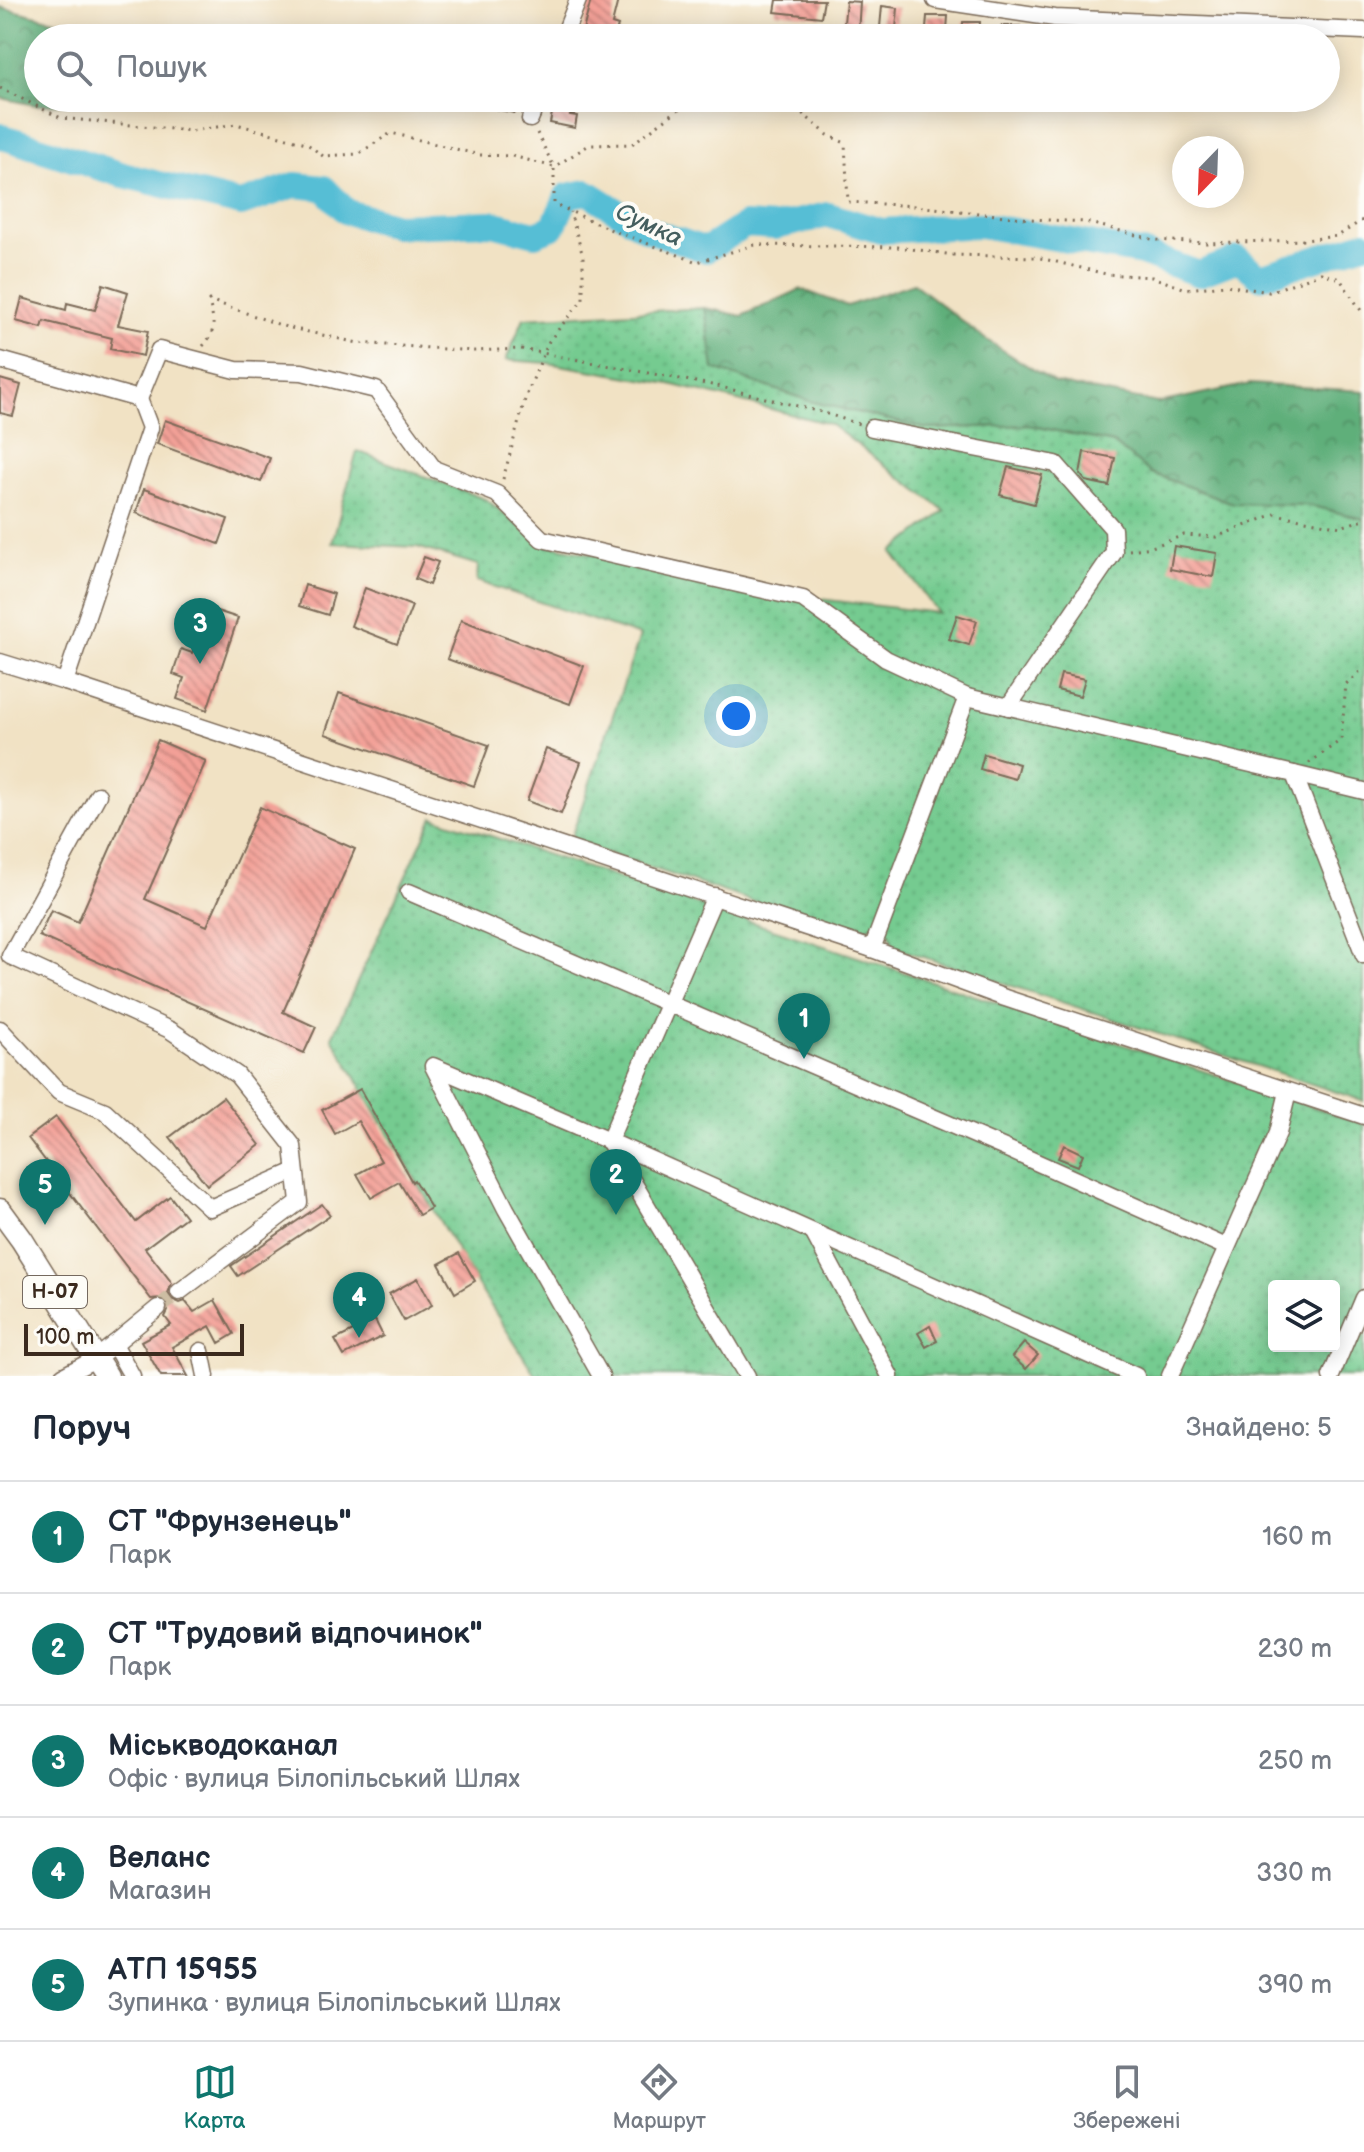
<!DOCTYPE html>
<html lang="uk">
<head>
<meta charset="utf-8">
<style>
  :root { --surface:#fff; --page:#f2f2f3; --text:#1f2937; --muted:#747a83; --line:#e0e1e3; --accent:#0f766e }
  body { margin:0; font-family:"Balsamiq Sans",sans-serif; background:var(--page); color:var(--text) }
  .controls { position:absolute; right:24px; bottom:24px; display:grid; overflow:hidden; border-radius:8px; box-shadow:0 4px 20px #0003 }
  .controls button { width:72px; height:72px; display:grid; place-items:center; padding:0; border:0; border-bottom:2px solid var(--line); background:var(--surface); color:var(--text); font:40px sans-serif }
  .compass { position:absolute; left:1172px; top:136px; width:72px; height:72px; border-radius:50%; background:var(--surface); box-shadow:0 4px 20px #0003; rotate:203deg }
  .scale { position:absolute; left:24px; bottom:20px; width:220px; box-sizing:border-box; padding-left:8px; border:4px solid #3b2a1e; border-top:0; font-size:22px; line-height:28px; white-space:nowrap; color:#3b2a1e; -webkit-text-stroke:6px #fdfcf7; paint-order:stroke }
  .you { position:absolute; left:736px; top:716px; width:28px; height:28px; margin:-20px; border:6px solid #fff; border-radius:50%; background:#1a73e8; box-shadow:0 0 0 12px #1a73e833 }
  .badge { display:grid; place-items:center; width:52px; height:52px; border-radius:50%; background:var(--accent); color:#fff; font-size:26px; font-weight:700 }
  .pin { position:absolute; translate:-50% -66px; filter:drop-shadow(0 2px 4px #0008) }
  .pin::after { content:''; position:absolute; top:42px; width:28px; height:24px; background:inherit; clip-path:polygon(0 0,100% 0,50% 100%) }
  .list { margin:0; padding:0; list-style:none }
  h2 { display:flex; justify-content:space-between; align-items:center; height:104px; margin:0; padding:0 32px; font-size:34px }
  h2 small { font-size:26px; font-weight:400; color:var(--muted) }
  .list li { display:grid; grid-template-columns:52px 1fr auto; gap:24px; align-items:center; box-sizing:border-box; height:112px; padding:0 32px; border-top:2px solid var(--line) }
  .list b { display:block; font-size:30px; white-space:nowrap }
  .list p { margin:0; font-size:26px; white-space:nowrap; color:var(--muted) }
  .list em { font-size:26px; font-style:normal; color:var(--muted) }
  .icon { flex:none; width:44px; height:44px; fill:none; stroke:currentColor; stroke-width:2; stroke-linecap:round; stroke-linejoin:round }
  .map { position:relative; flex:none; width:1364px; height:1376px; overflow:hidden }
  .search { position:absolute; background:var(--surface); box-shadow:0 4px 20px #0003; left:24px; right:24px; top:24px; height:88px; display:flex; align-items:center; gap:20px; box-sizing:border-box; padding:0 28px; border-radius:44px; color:var(--muted); font-size:30px }
  .sheet { height:664px; background:var(--surface) }
  nav { display:flex; justify-content:space-around; align-items:center; box-sizing:border-box; height:112px; border-top:2px solid var(--line); background:var(--surface); font-size:22px; color:var(--muted) }
  nav a { display:grid; justify-items:center; gap:4px }
  nav .on { color:var(--accent) }
  .map>svg:first-child { display:block }
  .green { fill:url(#green-dots); stroke:#587a57; stroke-width:2; fill-rule:evenodd }
  .forest { fill:url(#forest-crowns); stroke:#4d6c4c; stroke-width:2 }
  .lines { fill:none; stroke-linecap:round; stroke-linejoin:round }
  .river { stroke:#57bed5; stroke-width:26 }
  .building { fill:url(#building-back-hatch) }
  .minor-tunnel { stroke:#cdbda3; stroke-width:16; stroke-dasharray:16 8; stroke-linecap:butt }
  .minor-casing { stroke:#7b6a58; stroke-width:19 }
  .major-casing { stroke:#7b6a58; stroke-width:25 }
  .path { stroke:#7b6a58; stroke-width:3; stroke-dasharray:2 6; stroke-linecap:butt }
  .minor { stroke:#fff; stroke-width:16 }
  .major { stroke:#fff; stroke-width:22 }
  .labels { text-anchor:middle; dominant-baseline:central; stroke-width:8; stroke-linejoin:round; paint-order:stroke }
  .shield { fill:#fdfcf7; stroke:#75695f; stroke-width:2 }
  .shield-label { font-size:20px; font-weight:bold; fill:#3b2a1e }
  .water-label { font-size:24px; font-style:italic; fill:#455e5e; stroke:#fdfcf7 }
</style>
</head>
<body>
<div class="map">
<svg width="1364" height="1376" viewBox="0 0 1364 1376">
  <defs>
    <pattern id="green-dots" width="8" height="8" patternUnits="userSpaceOnUse" patternTransform="scale(2)"><rect width="8" height="8" fill="#74cb90"/><path d="M2 2h.1M6 6h.1" fill="none" stroke="#65ae7c" stroke-width="1.8" stroke-linecap="round"/></pattern>
    <pattern id="forest-crowns" width="20" height="18" patternUnits="userSpaceOnUse" patternTransform="scale(2)"><rect width="20" height="18" fill="#5faf7a"/><path d="M2 6a3 3 0 1 1 6 0M12 15a3 3 0 1 1 6 0" fill="none" stroke="#508f63"/></pattern>
    <pattern id="building-back-hatch" width="6" height="6" patternUnits="userSpaceOnUse" patternTransform="scale(2)"><rect width="6" height="6" fill="#f3a097"/><path d="M-1 5l2 2M0 0l6 6M5-1l2 2" fill="none" stroke="#c6837b"/></pattern>
  </defs>
  <rect width="100%" height="100%" fill="#fdfcf7"/>
  <filter id="ink" filterUnits="userSpaceOnUse"><feTurbulence type="fractalNoise" baseFrequency=".0125" numOctaves="2"/><feDisplacementMap in="SourceGraphic" scale="16" xChannelSelector="R" yChannelSelector="G"/><feConvolveMatrix kernelMatrix="1 2 1 2 8 2 1 2 1" color-interpolation-filters="sRGB"/></filter>
  <filter id="wash" filterUnits="userSpaceOnUse"><feTurbulence type="fractalNoise" baseFrequency=".006" numOctaves="4" result="noise"/><feDisplacementMap in="SourceGraphic" scale="32" xChannelSelector="R" yChannelSelector="G"/><feGaussianBlur stdDeviation="1.8" result="paint"/><feColorMatrix in="noise" values="0 0 0 0 0 0 0 0 0 0 0 0 0 0 0 0 0 1.4 0 .05"/><feComposite in="paint" operator="in"/></filter>
  <g filter="url(#wash)">
    <rect width="100%" height="100%" fill="#f1e2c4"/>
    <g class="green">
      <path d="M705,308L715,369L810,401L927,429L1029,425L1114,443L1151,473L1233,503L1308,505L1364,519V1101L893,947L890,934L871,926L858,936L570,841L640,636L477,581L478,565L417,547L332,543L357,451L487,500L539,543L802,597L938,613L892,552L945,511L830,424L670,384L548,363L506,360L524,318Z"/>
      <path d="M433,817L1364,1124V1376H536L475,1281L332,1037ZM1274,1286H1334V1346H1274Z"/>
    </g>
    <g class="forest">
      <path d="M0,7L62,22L94,38H38V98H90L85,103L36,105L0,98Z"/>
      <path d="M913,283L985,339L1055,383L1158,403L1250,384L1364,391V519L1308,505L1233,503L1151,473L1113,443L1029,425L927,429L810,401L714,369L705,308L742,316L801,289L847,306Z"/>
    </g>
    <g class="lines">
      <path class="river" d="M0,136L123,175L241,204L295,185L324,188L347,212L396,226L492,223L535,234L553,227L567,196L587,192L646,229L706,250L745,225L775,227L828,215L881,231L980,225L1142,253L1199,274L1238,259L1260,277L1364,243"/>
    </g>
    <g id="blocks">
      <g class="building">
        <path d="M591,0H618L612,24L618,26L614,38H581Z"/>
        <path d="M777,0H824L821,17L775,12Z"/>
        <path d="M846,1L860,2L858,35L843,34Z"/>
        <path d="M882,6L898,8L895,38H879Z"/>
        <path d="M927,16H948L947,30L926,29Z"/>
        <path d="M963,22H980L979,35H962Z"/>
        <rect x="1001" y="26" width="19" height="12"/>
        <path d="M492,98H518L515,113L490,108Z"/>
        <path d="M555,98H575L570,115L577,116L575,128L550,123Z"/>
        <path d="M103,284L128,292L118,325L148,331L143,356L110,349L112,338L44,321L42,328L16,321L22,298L66,310L67,303L95,310Z"/>
        <path d="M0,379L21,385L13,416L0,413Z"/>
        <path d="M165,420L270,458L261,482L157,444Z"/>
        <path d="M1084,452L1115,458L1109,486L1086,481L1080,474Z"/>
        <path d="M1008,467L1042,475L1034,504L1000,495Z"/>
        <path d="M144,489L228,519L219,544L136,513Z"/>
        <path d="M1174,546L1217,553L1213,577L1170,569Z"/>
        <path d="M424,557L438,562L429,585L415,579Z"/>
        <path d="M305,585L334,594L328,615L299,606Z"/>
        <path d="M365,588L412,606L397,644L351,626Z"/>
        <path d="M208,608L238,618L207,710L177,699L184,678L173,674L181,649L192,653Z"/>
        <path d="M957,615L977,621L969,645L949,639Z"/>
        <path d="M461,620L584,666L570,704L447,659Z"/>
        <path d="M1061,674L1085,679L1080,696L1057,690Z"/>
        <path d="M339,693L489,745L474,786L325,734Z"/>
        <path d="M158,740L206,761L145,899L207,926L260,807L355,849L283,1012L316,1027L304,1053L39,936L51,910L78,922Z"/>
        <path d="M546,749L581,762L561,814L527,801Z"/>
        <path d="M984,754L1019,764L1015,779L980,769Z"/>
        <path d="M360,1089L412,1182L414,1180L431,1208L419,1215L399,1182L371,1198L357,1174L381,1161L358,1121L335,1134L322,1110Z"/>
        <path d="M223,1097L260,1145L207,1185L170,1137Z"/>
        <path d="M56,1117L136,1222L170,1196L186,1217L145,1248L172,1283L168,1293L171,1299L180,1303L185,1301L194,1312L215,1300L234,1334L219,1343L210,1326L172,1347L188,1376H161L141,1341L171,1325L165,1317L168,1311L167,1302L161,1298L151,1299L28,1138Z"/>
        <path d="M1064,1145L1083,1154L1078,1166L1058,1158Z"/>
        <path d="M322,1204L330,1215L238,1276L231,1266Z"/>
        <path d="M459,1253L475,1281L455,1293L439,1264Z"/>
        <path d="M418,1278L432,1305L404,1321L389,1294Z"/>
        <path d="M375,1320L383,1336L344,1356L335,1340Z"/>
        <path d="M930,1326L937,1341L926,1347L918,1333Z"/>
        <path d="M1024,1343L1038,1355L1026,1369L1012,1357Z"/>
      </g>
    </g>
  </g>
  <g filter="url(#ink)">
    <use href="#blocks" fill-opacity="0" stroke="#7b6a58" stroke-width="2"/>
    <g class="lines">
      <path class="minor-tunnel" d="M158,1308L179,1292"/>
      <g class="minor-casing">
        <g id="minor">
          <path d="M935,0L1055,18L1364,31"/>
          <path d="M563,38L578,0"/>
          <path d="M530,119L539,98"/>
          <path d="M0,360L139,399L150,428L65,682L0,662"/>
          <path d="M139,399L159,350L236,370L302,372L376,390L434,469L497,494L542,539L803,599L886,659L967,697L1294,774L1364,955"/>
          <path d="M872,428L1056,464L1113,529L1114,552L1008,707"/>
          <path d="M65,682L872,949L1005,998L1364,1116"/>
          <path d="M1294,774L1364,791"/>
          <path d="M98,795L10,956L170,1030L237,1075L293,1146L299,1202L179,1292"/>
          <path d="M409,892L1007,1149L1226,1247"/>
          <path d="M715,896L609,1141L747,1376"/>
          <path d="M872,949L967,697"/>
          <path d="M0,1029L59,1092L105,1111L210,1208L295,1171"/>
          <path d="M814,1234L890,1376"/>
          <path d="M114,1344L132,1376"/>
          <path d="M201,1351L206,1376"/>
          <path d="M63,1376L97,1358L158,1308"/>
          <path d="M601,1376L506,1209L433,1066L609,1141L1136,1376"/>
          <path d="M1170,1376L1278,1133L1288,1092"/>
          <path d="M1331,1376L1364,1298"/>
        </g>
      </g>
      <g class="major-casing">
        <path id="major" d="M0,1210L22,1240L107,1376"/>
      </g>
      <g class="path">
        <path d="M0,88L61,118L192,131L236,124L306,143L323,156L358,154L391,133L480,155L512,156L554,167L589,145L632,144L679,109L714,98"/>
        <path d="M784,98L828,135L845,143L848,202L916,206L1031,219L1086,222L1155,240L1206,243L1306,240L1338,236L1364,219"/>
        <path d="M537,133L554,167V204L614,231L697,262L755,245L898,247L954,255L1036,257L1106,274L1152,277L1186,289L1226,285L1269,292L1321,273L1340,279L1364,315"/>
        <path d="M203,346C218,329 213,322 209,300L286,327L358,343L474,351L521,349L717,386L821,412L859,424"/>
        <path d="M503,479L526,396L549,341L583,299V256L570,212"/>
        <path d="M1129,550L1152,547L1184,535L1216,537L1275,514L1341,527L1364,519"/>
        <path d="M1309,763L1341,740L1346,684L1364,668"/>
      </g>
      <use href="#minor" class="minor"/>
      <use href="#major" class="major"/>
    </g>
  </g>
  <g class="labels">
    <rect class="shield" x="23" y="1276" width="64" height="32" rx="6"/>
    <g class="shield-label">
      <text x="55" y="1292">Н-07</text>
    </g>
    <g class="water-label">
      <text transform="translate(649 225) rotate(25)">Сумка</text>
    </g>
  </g>
</svg>
<div class="controls">
<button><svg class="icon" aria-label="layers" viewBox="0 0 24 24"><path d="M12 4l9 5-9 5-9-5zM3 14l9 5 9-5"/></svg></button>
</div>
<svg class="compass" viewBox="-18 -18 36 36"><path d="M0-13l5 13h-10z" fill="#e53935"/><path d="M0 13l5-13h-10z" fill="#747a83"/></svg>
<div class="scale">100 m</div>
<div class="you"></div>
<div class="pin badge" style="left:804px;top:1059px">1</div>
<div class="pin badge" style="left:616px;top:1215px">2</div>
<div class="pin badge" style="left:200px;top:664px">3</div>
<div class="pin badge" style="left:359px;top:1338px">4</div>
<div class="pin badge" style="left:45px;top:1225px">5</div>
<div class="search"><svg class="icon" aria-label="search" viewBox="0 0 24 24"><circle cx="10" cy="10" r="6"/><path d="M15 15l6 6"/></svg>Пошук</div>
</div>
<section class="sheet">
<h2>Поруч<small>Знайдено: 5</small></h2>
<ul class="list">
<li><span class="badge">1</span><div><b>СТ &quot;Фрунзенець&quot;</b><p>Парк</p></div><em>160 m</em></li>
<li><span class="badge">2</span><div><b>СТ &quot;Трудовий відпочинок&quot;</b><p>Парк</p></div><em>230 m</em></li>
<li><span class="badge">3</span><div><b>Міськводоканал</b><p>Офіс · вулиця Білопільський Шлях</p></div><em>250 m</em></li>
<li><span class="badge">4</span><div><b>Веланс</b><p>Магазин</p></div><em>330 m</em></li>
<li><span class="badge">5</span><div><b>АТП 15955</b><p>Зупинка · вулиця Білопільський Шлях</p></div><em>390 m</em></li>
</ul>
</section>
<nav>
<a class="on"><svg class="icon" aria-label="map" viewBox="0 0 24 24"><path d="M3 6l6-2 6 2 6-2v14l-6 2-6-2-6 2zM9 4v14M15 6v14"/></svg>Карта</a>
<a><svg class="icon" aria-label="directions" viewBox="0 0 24 24"><path d="M12 3l9 9-9 9-9-9zM9 14v-3h6M13 9l2 2-2 2"/></svg>Маршрут</a>
<a><svg class="icon" aria-label="saved" viewBox="0 0 24 24"><path d="M7 4h10v16l-5-4-5 4z"/></svg>Збережені</a>
</nav>
</body>
</html>
